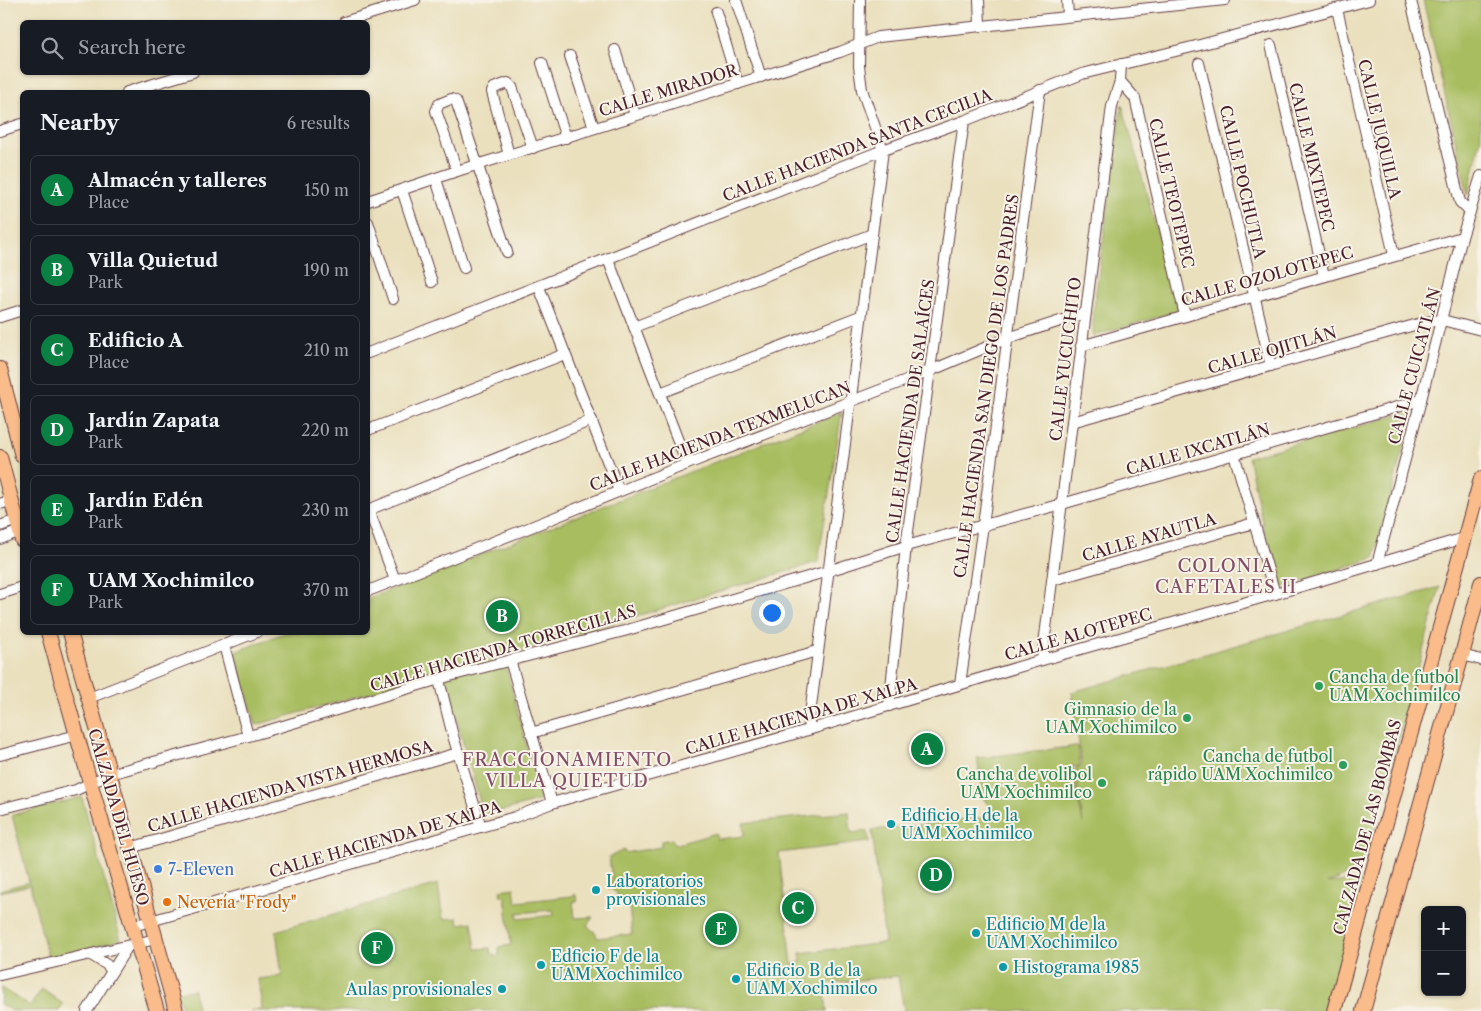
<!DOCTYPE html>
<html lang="en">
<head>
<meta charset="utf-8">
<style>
  :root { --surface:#171b24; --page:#20242c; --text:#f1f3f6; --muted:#9ea1a6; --line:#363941; --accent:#0b8043 }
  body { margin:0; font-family:"Libre Caslon Text",serif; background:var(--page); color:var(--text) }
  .controls { position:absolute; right:15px; bottom:15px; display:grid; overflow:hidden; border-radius:8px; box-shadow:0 1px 4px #0004 }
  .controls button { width:45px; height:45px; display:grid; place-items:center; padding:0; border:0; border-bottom:1px solid var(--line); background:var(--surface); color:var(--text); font:25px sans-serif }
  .you { position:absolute; left:771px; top:612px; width:18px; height:18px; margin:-12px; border:4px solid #fff; border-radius:50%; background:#1a73e8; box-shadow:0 0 0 8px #1a73e833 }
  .badge { display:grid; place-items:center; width:32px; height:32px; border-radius:50%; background:var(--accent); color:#fff; font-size:16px; font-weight:700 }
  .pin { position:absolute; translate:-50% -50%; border:2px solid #fff; box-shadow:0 1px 5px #0006 }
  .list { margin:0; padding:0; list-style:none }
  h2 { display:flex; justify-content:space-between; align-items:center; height:65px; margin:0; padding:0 20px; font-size:21px }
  h2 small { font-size:16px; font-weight:400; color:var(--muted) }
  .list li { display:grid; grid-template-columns:32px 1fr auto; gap:15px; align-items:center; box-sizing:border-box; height:70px; margin:0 10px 10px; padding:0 10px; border:1px solid var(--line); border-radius:8px }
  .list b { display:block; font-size:19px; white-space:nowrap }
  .list p { margin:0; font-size:16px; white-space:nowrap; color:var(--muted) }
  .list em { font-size:16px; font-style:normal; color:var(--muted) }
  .icon { flex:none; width:28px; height:28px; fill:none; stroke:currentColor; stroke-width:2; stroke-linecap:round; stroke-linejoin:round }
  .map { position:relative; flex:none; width:1481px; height:1011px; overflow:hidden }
  .search { position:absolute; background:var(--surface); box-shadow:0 1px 4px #0004; left:20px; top:20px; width:350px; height:55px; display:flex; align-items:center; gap:12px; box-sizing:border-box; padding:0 18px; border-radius:8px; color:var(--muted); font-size:19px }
  .panel { position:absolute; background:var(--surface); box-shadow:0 1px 4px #0004; left:20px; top:90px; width:350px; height:545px; border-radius:8px }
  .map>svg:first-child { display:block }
  .green { fill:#a8bd61; stroke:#796e46; fill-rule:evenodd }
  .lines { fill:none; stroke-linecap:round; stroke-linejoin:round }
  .minor-casing { stroke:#623c41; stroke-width:12 }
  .major-casing { stroke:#623c41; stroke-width:16 }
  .minor { stroke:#fff; stroke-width:10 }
  .major { stroke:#f9bc8a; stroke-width:14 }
  .leisure-dot { fill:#2e9e5b; stroke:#f7f3e8; stroke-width:2 }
  .culture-dot { fill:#0f9aa8; stroke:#f7f3e8; stroke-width:2 }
  .shop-dot { fill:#3f7fe0; stroke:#f7f3e8; stroke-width:2 }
  .food-dot { fill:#e8710a; stroke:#f7f3e8; stroke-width:2 }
  .labels { text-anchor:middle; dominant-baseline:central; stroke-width:4; stroke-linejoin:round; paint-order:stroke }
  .street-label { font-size:16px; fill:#4a1f2b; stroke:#f7f3e8 }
  .leisure-label { font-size:16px; fill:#27864d; stroke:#f7f3e8; text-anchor:end }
  .culture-label { font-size:16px; fill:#0d838f; stroke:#f7f3e8; text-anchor:start }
  .shop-label { font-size:16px; fill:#366cbe; stroke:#f7f3e8; text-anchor:start }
  .food-label { font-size:16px; fill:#c56008; stroke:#f7f3e8; text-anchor:start }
  .neighbourhood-label { font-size:18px; letter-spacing:1px; fill:#844e68; stroke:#f7f3e8 }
</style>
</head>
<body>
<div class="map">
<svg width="1481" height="1011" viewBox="0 0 1481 1011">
  <rect width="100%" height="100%" fill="#f7f3e8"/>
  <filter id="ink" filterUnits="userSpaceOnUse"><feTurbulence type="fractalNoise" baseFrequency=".02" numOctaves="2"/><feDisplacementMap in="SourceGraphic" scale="10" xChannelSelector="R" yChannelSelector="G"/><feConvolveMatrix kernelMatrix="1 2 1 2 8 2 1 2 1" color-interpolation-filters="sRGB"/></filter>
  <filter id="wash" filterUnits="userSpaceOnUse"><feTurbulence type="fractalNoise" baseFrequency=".0096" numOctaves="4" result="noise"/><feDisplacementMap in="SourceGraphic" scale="20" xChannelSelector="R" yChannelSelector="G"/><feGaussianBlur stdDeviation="1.12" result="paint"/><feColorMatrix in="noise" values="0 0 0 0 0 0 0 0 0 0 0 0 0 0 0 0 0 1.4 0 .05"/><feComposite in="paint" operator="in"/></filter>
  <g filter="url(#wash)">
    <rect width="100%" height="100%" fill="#eae0be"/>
    <g class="green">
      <path d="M1423,0H1481V138L1468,195Z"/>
      <path d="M1122,104L1179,311L1093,336V314Z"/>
      <path d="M1413,411L1374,558L1277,589L1248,457Z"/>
      <path d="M842,412L818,562L503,656L541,800L484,816L443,672L256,725L235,652L284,633L368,632V599Z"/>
      <path d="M1440,587L1370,847C1362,867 1348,877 1327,883L1362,880L1326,1011H904L898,976L824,984L827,1011H250L262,1009L258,979L282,976L276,931L438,884L443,919L458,918L459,924L472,922L476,949L490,948L491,953L496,957L499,954V947L511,945L505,896H501L500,890L514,888L516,902L572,896L575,894L578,901L573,902L575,918L593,917L587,926L596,933L597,938L632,934L628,898L615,899L618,894L608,887L612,880L609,857L624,850L625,853L661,847V841L672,839L674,845L716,833L717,839L744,836L743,823L849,812L851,833L867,831L869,842L779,853L792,964L801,962L800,953L885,943L872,830L989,817L987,800H984L977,758L1078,746L1080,766L1072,767L1083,823L1075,769L1082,766L1072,692ZM553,910L554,915L518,919L517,913Z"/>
      <path d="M82,797L121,940L48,958L30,885L0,892V890L29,882L12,815Z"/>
      <path d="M1,988L30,1006L42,989L63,1004L59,1011H12L0,1004Z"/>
      <path d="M194,990L197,1011H182L177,992Z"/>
    </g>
  </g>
  <g filter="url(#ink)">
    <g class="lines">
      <g class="minor-casing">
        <g id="minor">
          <path d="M736,0L761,77"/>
          <path d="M979,0L980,25"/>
          <path d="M1067,0L1068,16"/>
          <path d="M1411,1L1460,202L1470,212"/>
          <path d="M1337,9L1394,255"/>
          <path d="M716,12L738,84"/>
          <path d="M344,22L415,0"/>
          <path d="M1271,45L1324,276"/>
          <path d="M615,50L635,115"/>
          <path d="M570,56L594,128"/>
          <path d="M542,63L566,138"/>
          <path d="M1199,63L1271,366"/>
          <path d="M1120,81L1135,98L1185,316"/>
          <path d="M127,92L193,72"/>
          <path d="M0,131L22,124"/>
          <path d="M509,155L492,92L494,88L508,83L512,87L533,148"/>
          <path d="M457,171L436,111L439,104L451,99L456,101L507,252"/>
          <path d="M436,179L464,268"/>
          <path d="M402,190L432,282"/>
          <path d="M368,201L457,171L840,52L878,37L1225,0"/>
          <path d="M368,222L393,299"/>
          <path d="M608,259L687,464"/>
          <path d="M539,287L619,491"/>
          <path d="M0,317L22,310"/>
          <path d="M634,327L872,234"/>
          <path d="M1081,346L1462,237"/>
          <path d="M368,353L883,150L964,121L1082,74L1196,46L1369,0"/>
          <path d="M660,393L860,316"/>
          <path d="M1072,422L1425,322L1442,320L1481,330"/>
          <path d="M368,430L565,354"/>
          <path d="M1234,454L1275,594"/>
          <path d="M0,504L12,500"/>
          <path d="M368,508L395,580"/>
          <path d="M368,510L592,420"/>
          <path d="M0,526L17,520"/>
          <path d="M0,539L20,531"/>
          <path d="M1377,564L1421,400L1462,237L1481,176"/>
          <path d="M1053,580L1254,523"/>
          <path d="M368,591L526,529L687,464L930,371L1008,338L1085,313"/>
          <path d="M0,594L22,587"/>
          <path d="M224,645L248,736"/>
          <path d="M1462,655L1481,660"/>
          <path d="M510,660L552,803"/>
          <path d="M1042,660L1112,106L1120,81L1121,64"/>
          <path d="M439,680L453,736L481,827"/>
          <path d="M960,684L983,525L1040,90"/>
          <path d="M89,698L257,632"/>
          <path d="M889,706L906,546L964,121"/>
          <path d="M808,730L883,150L862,90L859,66L860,0"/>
          <path d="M531,733L817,651"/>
          <path d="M0,755L77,735"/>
          <path d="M0,809L76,790L110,774L263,732L446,677L624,631L828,571L906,546L1062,504L1421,400"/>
          <path d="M130,848L458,753"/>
          <path d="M133,926L515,817L552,803L808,730L1042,660L1275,594L1464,538"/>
          <path d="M91,955L107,965L112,971"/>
          <path d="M0,975L156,939"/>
          <path d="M87,1011L128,946"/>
        </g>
      </g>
      <g class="major-casing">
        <g id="major">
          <path d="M0,369L22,456"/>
          <path d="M0,457L22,540"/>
          <path d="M48,632L90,782L157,1011"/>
          <path d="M70,632L176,1011"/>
          <path d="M1334,1011L1481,479"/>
          <path d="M1363,1011L1462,655L1481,583"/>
        </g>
      </g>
      <use href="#minor" class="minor"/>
      <use href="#major" class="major"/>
    </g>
  </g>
  <g class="leisure-dot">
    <circle cx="1319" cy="686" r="5"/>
    <circle cx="1187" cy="718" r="5"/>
    <circle cx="1343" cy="765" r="5"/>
    <circle cx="1102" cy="783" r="5"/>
  </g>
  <g class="culture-dot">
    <circle cx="891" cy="824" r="5"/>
    <circle cx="596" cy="890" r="5"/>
    <circle cx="976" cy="933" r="5"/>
    <circle cx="541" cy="965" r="5"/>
    <circle cx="1003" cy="967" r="5"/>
    <circle cx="736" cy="979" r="5"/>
    <circle cx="502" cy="989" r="5"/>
  </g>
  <circle class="shop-dot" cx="158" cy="869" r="5"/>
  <circle class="food-dot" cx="167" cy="902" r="5"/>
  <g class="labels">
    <g class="street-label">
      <text transform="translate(668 90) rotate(-17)">CALLE MIRADOR</text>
      <text transform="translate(1380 129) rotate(77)">CALLE JUQUILLA</text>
      <text transform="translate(857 145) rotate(-21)">CALLE HACIENDA SANTA CECILIA</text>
      <text transform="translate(1312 157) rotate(77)">CALLE MIXTEPEC</text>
      <text transform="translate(1243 182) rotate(77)">CALLE POCHUTLA</text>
      <text transform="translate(1172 193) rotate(77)">CALLE TEOTEPEC</text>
      <text transform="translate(1267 276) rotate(-16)">CALLE OZOLOTEPEC</text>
      <text transform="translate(1272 350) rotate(-16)">CALLE OJITLÁN</text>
      <text transform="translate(1065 359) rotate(-83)">CALLE YUCUCHITO</text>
      <text transform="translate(1414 366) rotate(-75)">CALLE CUICATLÁN</text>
      <text transform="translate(986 386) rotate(-82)">CALLE HACIENDA SAN DIEGO DE LOS PADRES</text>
      <text transform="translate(910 411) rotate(-82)">CALLE HACIENDA DE SALAÍCES</text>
      <text transform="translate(720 436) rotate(-21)">CALLE HACIENDA TEXMELUCAN</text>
      <text transform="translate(1198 449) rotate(-16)">CALLE IXCATLÁN</text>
      <text transform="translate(1149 537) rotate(-16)">CALLE AYAUTLA</text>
      <text transform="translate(1078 634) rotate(-16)">CALLE ALOTEPEC</text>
      <text transform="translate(503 648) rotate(-16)">CALLE HACIENDA TORRECILLAS</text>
      <text transform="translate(801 716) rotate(-16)">CALLE HACIENDA DE XALPA</text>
      <text transform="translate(290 786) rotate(-16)">CALLE HACIENDA VISTA HERMOSA</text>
      <text transform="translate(119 817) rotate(74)">CALZADA DEL HUESO</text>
      <text transform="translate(1367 827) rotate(-75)">CALZADA DE LAS BOMBAS</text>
      <text transform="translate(385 839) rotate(-16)">CALLE HACIENDA DE XALPA</text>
    </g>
    <g class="leisure-label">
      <text x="1329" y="677" text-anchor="start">Cancha de futbol<tspan x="1329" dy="18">UAM Xochimilco</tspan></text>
      <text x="1177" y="709">Gimnasio de la<tspan x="1177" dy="18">UAM Xochimilco</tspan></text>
      <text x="1333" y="756">Cancha de futbol<tspan x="1333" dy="18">rápido UAM Xochimilco</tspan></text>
      <text x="1092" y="774">Cancha de volibol<tspan x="1092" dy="18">UAM Xochimilco</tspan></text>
    </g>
    <g class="culture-label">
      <text x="901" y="815">Edificio H de la<tspan x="901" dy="18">UAM Xochimilco</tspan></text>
      <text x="606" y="881">Laboratorios<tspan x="606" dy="18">provisionales</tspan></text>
      <text x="986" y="924">Edificio M de la<tspan x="986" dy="18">UAM Xochimilco</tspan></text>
      <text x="551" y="956">Edficio F de la<tspan x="551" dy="18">UAM Xochimilco</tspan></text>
      <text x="1013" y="967">Histograma 1985</text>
      <text x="746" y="970">Edificio B de la<tspan x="746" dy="18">UAM Xochimilco</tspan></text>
      <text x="492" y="989" text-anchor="end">Aulas provisionales</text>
    </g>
    <g class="shop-label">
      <text x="168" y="869">7-Eleven</text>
    </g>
    <g class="food-label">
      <text x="177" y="902">Nevería "Frody"</text>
    </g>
    <g class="neighbourhood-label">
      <text x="1226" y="566">COLONIA<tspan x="1226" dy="21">CAFETALES II</tspan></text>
      <text x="567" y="760">FRACCIONAMIENTO<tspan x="567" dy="21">VILLA QUIETUD</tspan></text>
    </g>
  </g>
</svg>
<div class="controls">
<button>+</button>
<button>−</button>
</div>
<div class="you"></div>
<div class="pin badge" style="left:927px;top:749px">A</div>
<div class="pin badge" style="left:502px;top:616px">B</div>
<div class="pin badge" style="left:798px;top:908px">C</div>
<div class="pin badge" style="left:936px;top:875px">D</div>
<div class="pin badge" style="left:721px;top:929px">E</div>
<div class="pin badge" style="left:377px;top:948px">F</div>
<div class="search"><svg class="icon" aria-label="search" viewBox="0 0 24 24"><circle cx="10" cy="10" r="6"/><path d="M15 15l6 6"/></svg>Search here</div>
<section class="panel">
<h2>Nearby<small>6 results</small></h2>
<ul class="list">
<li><span class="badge">A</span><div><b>Almacén y talleres</b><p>Place</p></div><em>150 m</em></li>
<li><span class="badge">B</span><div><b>Villa Quietud</b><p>Park</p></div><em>190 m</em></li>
<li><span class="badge">C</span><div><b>Edificio A</b><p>Place</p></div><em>210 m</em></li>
<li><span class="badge">D</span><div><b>Jardín Zapata</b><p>Park</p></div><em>220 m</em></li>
<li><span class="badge">E</span><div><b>Jardín Edén</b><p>Park</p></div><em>230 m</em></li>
<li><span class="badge">F</span><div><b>UAM Xochimilco</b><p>Park</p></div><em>370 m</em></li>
</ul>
</section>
</div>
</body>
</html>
